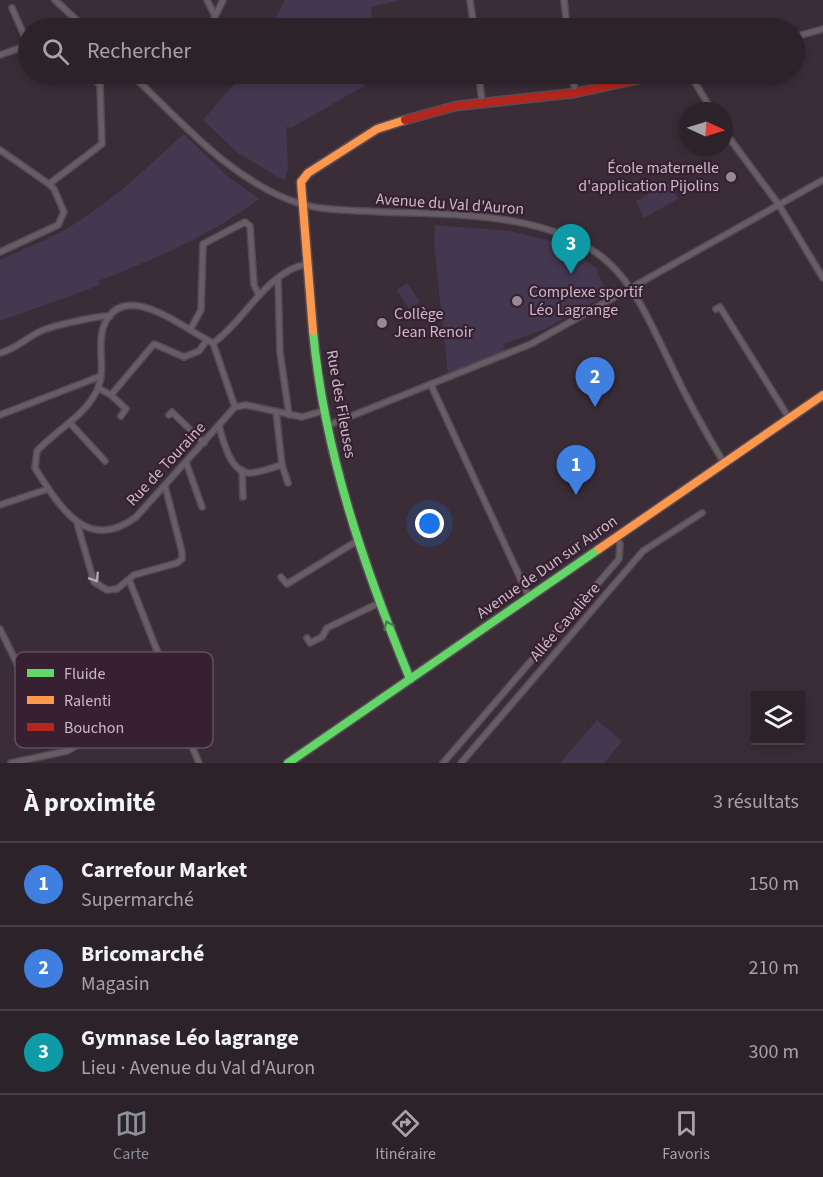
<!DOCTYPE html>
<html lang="fr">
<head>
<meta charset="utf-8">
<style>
  :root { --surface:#2c222a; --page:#342a32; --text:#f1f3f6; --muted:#a6a4a8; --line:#483f47; --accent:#8c9099 }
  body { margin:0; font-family:"Source Sans 3",sans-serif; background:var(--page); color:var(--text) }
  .controls { position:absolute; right:18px; bottom:18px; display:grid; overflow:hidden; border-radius:0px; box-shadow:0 3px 9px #0003 }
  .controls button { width:54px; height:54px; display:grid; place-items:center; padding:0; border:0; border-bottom:2px solid var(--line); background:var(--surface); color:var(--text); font:30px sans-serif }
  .compass { position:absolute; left:679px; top:102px; width:54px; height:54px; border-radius:50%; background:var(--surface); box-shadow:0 3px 9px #0003; rotate:94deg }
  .you { position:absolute; left:430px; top:524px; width:21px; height:21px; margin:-15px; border:4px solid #fff; border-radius:50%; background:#1a73e8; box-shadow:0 0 0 9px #1a73e833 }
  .badge { display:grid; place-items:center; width:39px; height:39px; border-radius:50%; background:var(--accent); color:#fff; font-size:20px; font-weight:700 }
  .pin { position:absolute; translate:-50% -50px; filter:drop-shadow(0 2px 3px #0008) }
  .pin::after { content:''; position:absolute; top:32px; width:21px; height:18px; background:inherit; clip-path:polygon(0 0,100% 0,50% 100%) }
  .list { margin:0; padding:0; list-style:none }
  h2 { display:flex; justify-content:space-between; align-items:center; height:78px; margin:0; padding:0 24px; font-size:26px }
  h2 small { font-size:20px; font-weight:400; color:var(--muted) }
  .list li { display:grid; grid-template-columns:39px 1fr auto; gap:18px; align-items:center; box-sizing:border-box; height:84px; padding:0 24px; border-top:2px solid var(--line) }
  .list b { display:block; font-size:22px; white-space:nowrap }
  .list p { margin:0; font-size:20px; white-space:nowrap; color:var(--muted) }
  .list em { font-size:20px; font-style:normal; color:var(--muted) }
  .icon { flex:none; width:33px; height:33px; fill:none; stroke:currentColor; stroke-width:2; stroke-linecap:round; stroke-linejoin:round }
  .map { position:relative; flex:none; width:823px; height:763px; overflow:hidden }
  .search { position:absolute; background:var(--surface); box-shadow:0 3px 9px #0003; left:18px; right:18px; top:18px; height:66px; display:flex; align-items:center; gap:15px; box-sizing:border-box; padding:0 21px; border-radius:33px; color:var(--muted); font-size:22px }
  .sheet { height:330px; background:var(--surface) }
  nav { display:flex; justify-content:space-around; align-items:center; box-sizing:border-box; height:84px; border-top:2px solid var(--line); background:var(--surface); font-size:16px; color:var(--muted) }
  nav a { display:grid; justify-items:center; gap:3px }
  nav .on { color:var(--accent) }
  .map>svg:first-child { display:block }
  .green { fill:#443851 }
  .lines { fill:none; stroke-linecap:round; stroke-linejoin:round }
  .street-casing { stroke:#544b52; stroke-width:8 }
  .fast-casing { stroke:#574b54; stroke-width:11 }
  .slow-casing { stroke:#574b54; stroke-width:11 }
  .jam-casing { stroke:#574b54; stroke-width:11 }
  .street { stroke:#685d66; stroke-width:5 }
  .fast { stroke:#63d668; stroke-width:8 }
  .slow { stroke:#ff974d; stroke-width:8 }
  .jam { stroke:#b3261e; stroke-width:8 }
  .oneway { stroke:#b7a6b3 }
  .oneway2 { stroke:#4c7b4c }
  .poi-dot { fill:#988794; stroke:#362031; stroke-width:2 }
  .labels { text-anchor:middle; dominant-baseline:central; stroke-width:4.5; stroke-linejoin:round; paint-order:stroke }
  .poi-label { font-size:16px; fill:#cbb8c6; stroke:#362031; text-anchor:start }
  .street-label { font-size:16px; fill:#cbb8c6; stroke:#362031 }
  .key { fill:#362031; stroke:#634e5e; stroke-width:1.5 }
  .key-label { font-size:16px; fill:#cbb8c6 }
</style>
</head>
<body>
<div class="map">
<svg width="823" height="763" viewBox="0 0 823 763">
  <rect width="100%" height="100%" fill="#3a2d38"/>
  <g class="green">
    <path d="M285,0H400L371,7L372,28H270Z"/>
    <path d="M243,74H373L364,86L291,128L286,127L288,167L285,181L238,153L203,120Z"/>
    <path d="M184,134L227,176L259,199C211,235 153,260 98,281L100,285L0,321V260C21,250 43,242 64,230C109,205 146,168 184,134Z"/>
    <path d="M669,183L678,199L644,218L636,201Z"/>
    <path d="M435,225L511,231L561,244L599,270L597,272L608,294L545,329L503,344L505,351L448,373L434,242Z"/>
    <path d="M407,283L420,302L409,309L397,290Z"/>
    <path d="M597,720L622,741L604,763H560Z"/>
  </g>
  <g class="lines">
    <g class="street-casing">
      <g id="street">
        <path d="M55,0L85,28"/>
        <path d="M207,0L215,16"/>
        <path d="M470,0L474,28"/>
        <path d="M564,0L567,28"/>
        <path d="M12,8L28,44"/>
        <path d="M205,28L211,25L223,0"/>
        <path d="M794,37L823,29"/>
        <path d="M0,55L28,45"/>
        <path d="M131,74C182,122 230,180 298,203C320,210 343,210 365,211C443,216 549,208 609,263C637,289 653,329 670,363C686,397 704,430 724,463"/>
        <path d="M479,74L482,103"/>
        <path d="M573,74L575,93"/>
        <path d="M690,74L712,111"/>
        <path d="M724,131L779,205L823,278"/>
        <path d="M0,150L49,184"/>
        <path d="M0,252L58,225L64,212L54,189L49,184L102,144L100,85L95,80H72L60,74"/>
        <path d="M308,264C267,270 244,322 213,343C185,330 122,275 103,328C97,348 106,368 98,388C86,416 57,429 37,451L35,468C59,506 87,554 136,517L235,407L246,405L302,417L326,410"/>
        <path d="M278,279L280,352L289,415"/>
        <path d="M716,309L720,307L789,418"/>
        <path d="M190,330L201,310L203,244L245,222L250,226L254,285L259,295"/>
        <path d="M213,343L235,407"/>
        <path d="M0,353C15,349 24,340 37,333C49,326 96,316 110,316"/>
        <path d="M431,385L529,597"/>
        <path d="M98,388L111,395L154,344L184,357L199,351L207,340"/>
        <path d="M111,395L126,409L121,416"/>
        <path d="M0,415L101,376"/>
        <path d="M169,415L172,412L204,443"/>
        <path d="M70,423L105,461"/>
        <path d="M329,425L531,344L823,180"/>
        <path d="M219,426C223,440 230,472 249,473C259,473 273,467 282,465L276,411"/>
        <path d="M186,462L202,507"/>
        <path d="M282,465L288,483"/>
        <path d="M242,470L243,497"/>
        <path d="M0,505L48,489"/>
        <path d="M77,523L94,582L107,590L117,589L134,575L177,563L182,559V552L165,486"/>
        <path d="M281,577L287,584L357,541"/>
        <path d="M130,582L169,681L172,698L199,763"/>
        <path d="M0,629L25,680C34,688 42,682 52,678L50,673"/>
        <path d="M307,638L310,643L322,637L327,628L379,603"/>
        <path d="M11,763L67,751L171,692"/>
        <path d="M443,763L619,559L620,544L616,537"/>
        <path d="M461,763L643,551L702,513"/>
      </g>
    </g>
    <g class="fast-casing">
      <g id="fast">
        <path d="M313,331C324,452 364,567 410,679"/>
        <path d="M288,763L599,549"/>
      </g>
    </g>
    <g class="slow-casing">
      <g id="slow">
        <path d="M313,331L301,182L308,173L377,129L405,120"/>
        <path d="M599,549L823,395"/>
      </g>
    </g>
    <g class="jam-casing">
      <path id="jam" d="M405,120L456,106L575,93L662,74"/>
    </g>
    <use href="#street" class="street"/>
    <use href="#fast" class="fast"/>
    <use href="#slow" class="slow"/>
    <use href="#jam" class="jam"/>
  </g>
  <defs><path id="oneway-chevron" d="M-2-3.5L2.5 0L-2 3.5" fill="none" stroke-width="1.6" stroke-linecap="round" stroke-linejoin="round" transform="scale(1.5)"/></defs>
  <use class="oneway" href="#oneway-chevron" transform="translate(95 578) rotate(57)"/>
  <use class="oneway2" href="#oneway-chevron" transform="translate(388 625) rotate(-113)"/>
  <g class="poi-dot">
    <circle cx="731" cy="177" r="6"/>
    <circle cx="517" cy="301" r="6"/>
    <circle cx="382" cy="323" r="6"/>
  </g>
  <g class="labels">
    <g class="poi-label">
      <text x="719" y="168" text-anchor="end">École maternelle<tspan x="719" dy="18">d'application Pijolins</tspan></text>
      <text x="529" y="292">Complexe sportif<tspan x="529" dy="18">Léo Lagrange</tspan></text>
      <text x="394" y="314">Collège<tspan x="394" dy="18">Jean Renoir</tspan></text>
    </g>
    <g class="street-label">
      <text transform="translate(450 204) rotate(4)">Avenue du Val d'Auron</text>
      <text transform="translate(341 404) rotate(80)">Rue des Fileuses</text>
      <text transform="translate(166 464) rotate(-47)">Rue de Touraine</text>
      <text transform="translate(547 567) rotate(-35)">Avenue de Dun sur Auron</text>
      <text transform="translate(565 622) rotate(-49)">Allée Cavalière</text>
    </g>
  </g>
  <rect x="15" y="652" width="198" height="96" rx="9" class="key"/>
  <rect x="27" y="669" width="27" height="8" fill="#63d668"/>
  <rect x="27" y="696" width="27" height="8" fill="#ff974d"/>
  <rect x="27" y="723" width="27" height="8" fill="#b3261e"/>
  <g class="key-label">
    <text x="64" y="679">Fluide</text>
    <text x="64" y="706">Ralenti</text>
    <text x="64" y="733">Bouchon</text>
  </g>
</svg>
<div class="controls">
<button><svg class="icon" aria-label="layers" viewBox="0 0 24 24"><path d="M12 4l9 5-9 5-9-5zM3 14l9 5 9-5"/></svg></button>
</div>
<svg class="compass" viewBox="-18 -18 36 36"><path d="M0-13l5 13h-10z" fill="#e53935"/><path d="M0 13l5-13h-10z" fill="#a6a4a8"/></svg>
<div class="you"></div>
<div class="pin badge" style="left:576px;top:495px;background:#3f7fe0">1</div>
<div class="pin badge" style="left:595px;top:407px;background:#3f7fe0">2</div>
<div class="pin badge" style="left:571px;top:274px;background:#0f9aa8">3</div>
<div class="search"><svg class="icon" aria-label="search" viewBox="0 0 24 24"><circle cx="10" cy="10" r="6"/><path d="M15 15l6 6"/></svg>Rechercher</div>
</div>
<section class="sheet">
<h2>À proximité<small>3 résultats</small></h2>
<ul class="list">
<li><span class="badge" style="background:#3f7fe0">1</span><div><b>Carrefour Market</b><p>Supermarché</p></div><em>150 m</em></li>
<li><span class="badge" style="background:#3f7fe0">2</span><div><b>Bricomarché</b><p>Magasin</p></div><em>210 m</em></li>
<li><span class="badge" style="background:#0f9aa8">3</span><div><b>Gymnase Léo lagrange</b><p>Lieu · Avenue du Val d'Auron</p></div><em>300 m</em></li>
</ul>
</section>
<nav>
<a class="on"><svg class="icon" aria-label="map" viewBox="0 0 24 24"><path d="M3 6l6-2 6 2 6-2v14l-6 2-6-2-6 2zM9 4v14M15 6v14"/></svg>Carte</a>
<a><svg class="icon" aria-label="directions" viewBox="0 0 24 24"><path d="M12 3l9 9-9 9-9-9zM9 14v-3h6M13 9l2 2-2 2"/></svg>Itinéraire</a>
<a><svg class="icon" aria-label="saved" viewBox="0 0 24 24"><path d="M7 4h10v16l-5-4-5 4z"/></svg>Favoris</a>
</nav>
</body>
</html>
